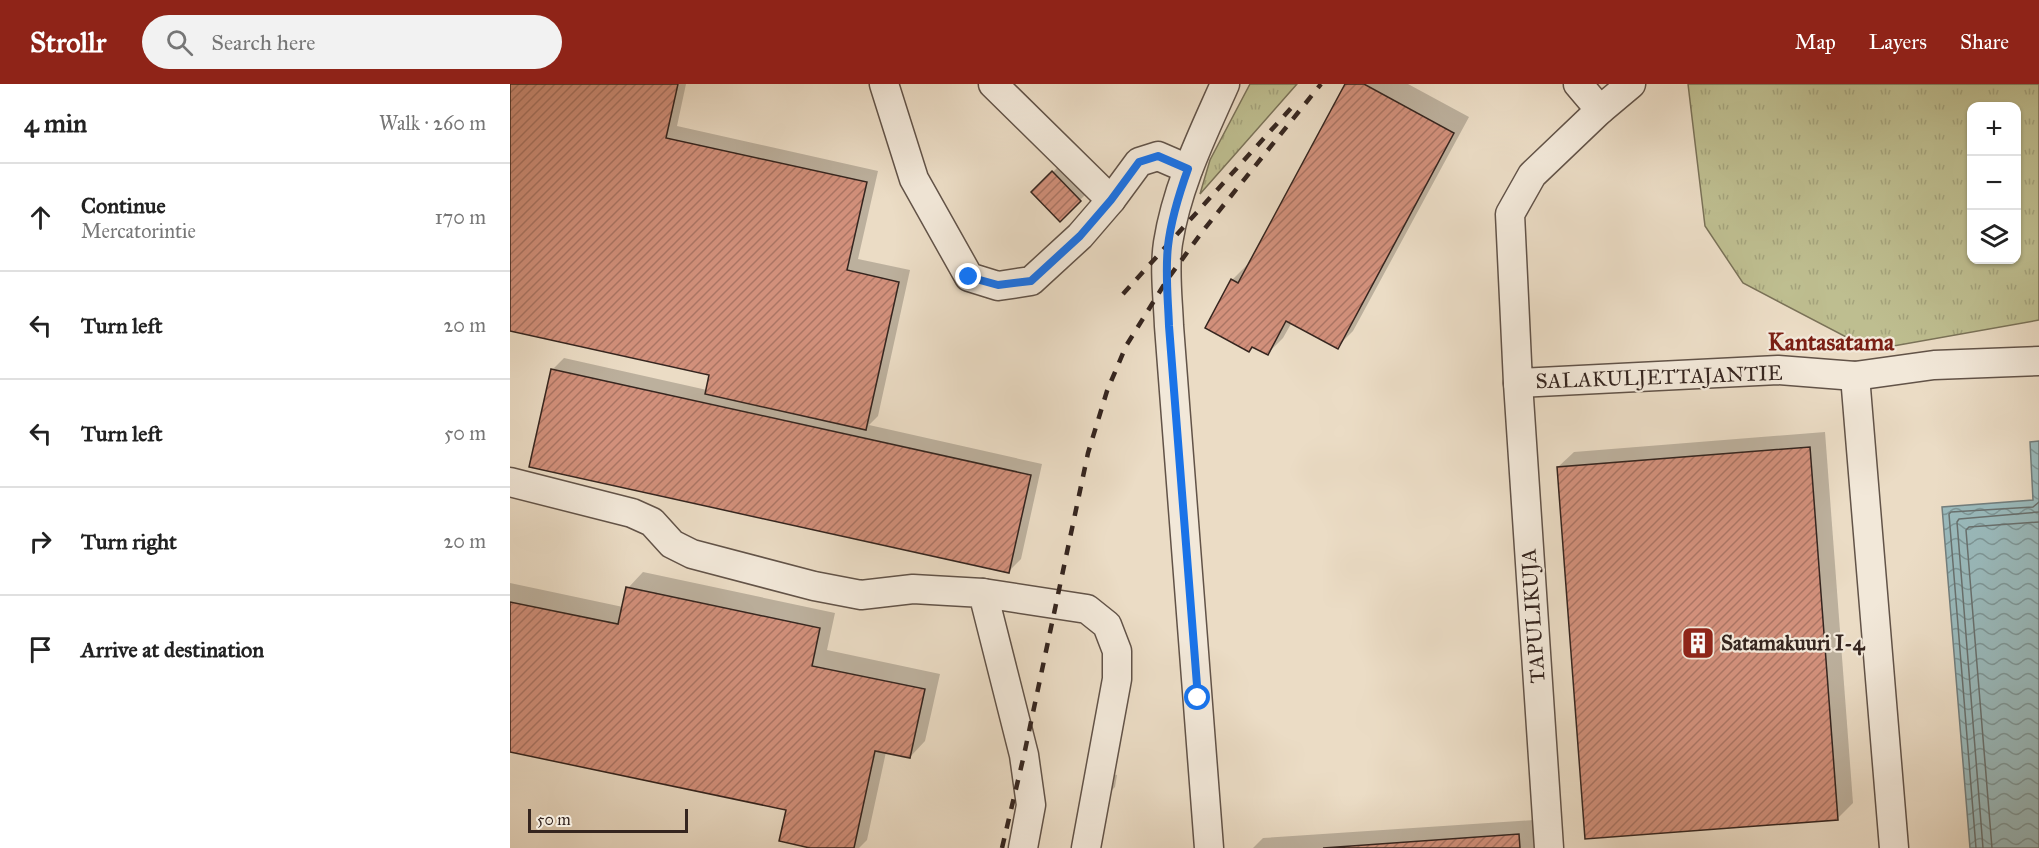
<!DOCTYPE html>
<html lang="en">
<head>
<meta charset="utf-8">
<style>
  :root { --surface:#fff; --page:#f2f2f2; --text:#222; --muted:#767676; --line:#e0e0e0; --accent:#8f2418 }
  body { margin:0; font-family:"IM FELL Great Primer",serif; background:var(--page); color:var(--text) }
  .controls { position:absolute; right:18px; top:18px; display:grid; overflow:hidden; border-radius:12px; box-shadow:0 2px 4px #0004 }
  .controls button { width:54px; height:54px; display:grid; place-items:center; padding:0; border:0; border-bottom:2px solid var(--line); background:var(--surface); color:var(--text); font:30px sans-serif }
  .scale { position:absolute; left:18px; bottom:15px; width:160px; box-sizing:border-box; padding-left:6px; border:3px solid #35251f; border-top:0; font-size:16px; line-height:21px; white-space:nowrap; color:#35251f; -webkit-text-stroke:4px #f2e8d9; paint-order:stroke }
  .stop { position:absolute; width:18px; height:18px; margin:-14px; border:4px solid #1a73e8; border-radius:50%; background:#fff }
  .stop.end { background:#1a73e8; border-color:#fff; box-shadow:0 2px 6px #0008 }
  .list { margin:0; padding:0; list-style:none }
  h2 { display:flex; justify-content:space-between; align-items:center; height:78px; margin:0; padding:0 24px; font-size:26px }
  h2 small { font-size:20px; font-weight:400; color:var(--muted) }
  .list li { display:grid; grid-template-columns:39px 1fr auto; gap:18px; align-items:center; box-sizing:border-box; height:108px; padding:0 24px; border-top:2px solid var(--line) }
  .list b { display:block; font-size:22px; white-space:nowrap }
  .list p { margin:0; font-size:20px; white-space:nowrap; color:var(--muted) }
  .list em { font-size:20px; font-style:normal; color:var(--muted) }
  .icon { flex:none; width:33px; height:33px; fill:none; stroke:currentColor; stroke-width:2; stroke-linecap:round; stroke-linejoin:round }
  .map { position:relative; flex:none; width:1529px; height:764px; overflow:hidden }
  header { display:flex; align-items:center; gap:36px; box-sizing:border-box; height:84px; padding:0 30px; background:var(--accent); color:#fff }
  header strong { font-size:28px }
  nav { display:flex; gap:33px; margin-inline-start:auto; font-size:21px }
  .search { width:420px; height:54px; background:var(--page); display:flex; align-items:center; gap:15px; box-sizing:border-box; padding:0 21px; border-radius:33px; color:var(--muted); font-size:22px }
  main { display:flex }
  aside { flex:1; background:var(--surface) }
  .map>svg:first-child { display:block }
  .grass { fill:url(#grass-tufts); stroke:#7a7258; stroke-width:1.5; fill-rule:evenodd }
  .water { fill:url(#water-waves); stroke:#727e7d; stroke-width:1.5 }
  .shadow { fill:#0003 }
  .lines { fill:none; stroke-linecap:round; stroke-linejoin:round }
  .shore { stroke:#68706e; stroke-width:1.5 }
  .building { fill:url(#building-hatch); stroke:#35251f; stroke-width:1.5 }
  .minor-casing { stroke:#625348; stroke-width:31 }
  .minor { stroke:#f2e8d9; stroke-width:28 }
  .rail { stroke:#35251f; stroke-width:4.5; stroke-dasharray:10 10; stroke-linecap:butt }
  .route { stroke:#1a73e8; stroke-width:8 }
  .labels { text-anchor:middle; dominant-baseline:central; stroke-width:4.5; stroke-linejoin:round; paint-order:stroke }
  .street-label { font-size:21px; fill:#35251f; stroke:#f2e8d9 }
  .poi-label { font-size:21px; font-weight:bold; fill:#35251f; stroke:#f2e8d9; text-anchor:start }
  .quarter-label { font-size:24px; font-weight:bold; fill:#7a1f14; stroke:#f2e8d9 }
</style>
</head>
<body>
<header>
<strong>Strollr</strong>
<div class="search"><svg class="icon" aria-label="search" viewBox="0 0 24 24"><circle cx="10" cy="10" r="6"/><path d="M15 15l6 6"/></svg>Search here</div>
<nav><a>Map</a><a>Layers</a><a>Share</a></nav>
</header>
<main>
<aside>
<h2>4 min<small>Walk · 260 m</small></h2>
<ul class="list">
<li><svg class="icon" aria-label="ahead" viewBox="0 0 24 24"><path d="M12 20V5M6 11l6-6 6 6"/></svg><div><b>Continue</b><p>Mercatorintie</p></div><em>170 m</em></li>
<li><svg class="icon" aria-label="left" viewBox="0 0 24 24"><path d="M17 20v-9H6M10 6l-5 5 5 5"/></svg><div><b>Turn left</b></div><em>20 m</em></li>
<li><svg class="icon" aria-label="left" viewBox="0 0 24 24"><path d="M17 20v-9H6M10 6l-5 5 5 5"/></svg><div><b>Turn left</b></div><em>50 m</em></li>
<li><svg class="icon" aria-label="right" viewBox="0 0 24 24"><path d="M7 20v-9h11M14 6l5 5-5 5"/></svg><div><b>Turn right</b></div><em>20 m</em></li>
<li><svg class="icon" aria-label="arrive" viewBox="0 0 24 24"><path d="M6 21V4h12l-3 4 3 4H6"/></svg><div><b>Arrive at destination</b></div></li>
</ul>
</aside>
<div class="map">
<svg width="1529" height="764" viewBox="0 0 1529 764">
  <defs>
    <pattern id="grass-tufts" width="24" height="20" patternUnits="userSpaceOnUse" patternTransform="scale(1.5)"><rect width="24" height="20" fill="#bebe90"/><path d="M3 7l-1-3M5 7V3M7 7l1-3M15 17l-1-3M17 17v-4M19 17l1-3" fill="none" stroke="#a4a37c"/></pattern>
    <pattern id="water-waves" width="16" height="10" patternUnits="userSpaceOnUse" patternTransform="scale(1.5)"><rect width="16" height="10" fill="#9ababc"/><path d="M0 5q4-4 8 0t8 0" fill="none" stroke="#7e9798"/></pattern>
    <pattern id="building-hatch" width="6" height="6" patternUnits="userSpaceOnUse" patternTransform="scale(1.5)"><rect width="6" height="6" fill="#d2907b"/><path d="M-1 1l2-2M0 6l6-6M5 7l2-2" fill="none" stroke="#ab7564"/></pattern>
  </defs>
  <rect width="100%" height="100%" fill="#ebdcc5"/>
  <filter id="stains"><feTurbulence type="fractalNoise" baseFrequency=".00333" numOctaves="4"/><feColorMatrix values="0 0 0 0 .2 0 0 0 0 .09 0 0 0 0 .02 0 0 0 .5 -.17"/></filter>
  <radialGradient id="worn" r=".72"><stop offset=".6" stop-color="#630" stop-opacity="0"/><stop offset="1" stop-color="#630" stop-opacity=".3"/></radialGradient>
  <g class="grass">
    <path d="M740,0H787L690,110L700,76Z"/>
    <path d="M1178,0H1529V236L1361,266L1233,199L1195,142ZM1506,22V176H1462V22Z"/>
  </g>
  <path class="water" d="M1529,357V764H1460L1432,423L1523,416L1520,358Z"/>
  <g class="shadow">
    <path d="M0,0H176L167,42L368,87L348,175L400,186L368,332L359,341L532,380L511,475L499,487L42,286L54,274L197,306L201,290L0,246Z"/>
    <path d="M837,0H898L959,33L843,247L827,263L782,238L773,254L758,269L722,196L737,181L739,182Z"/>
    <path d="M551,80L578,108L550,136L523,108Z"/>
    <path d="M1315,348L1343,719L1328,734L1048,383L1064,368Z"/>
    <path d="M133,488L325,529L317,566L430,590L415,657L400,673L376,668L357,756L349,764H308L271,756L278,725L0,666V499L113,523L118,504Z"/>
    <path d="M602,690L607,691L605,703L601,707L595,705Z"/>
    <path d="M1024,736L1026,764H743L753,754Z"/>
  </g>
  <g class="lines">
    <g class="shore">
      <path d="M1466,764L1439,430L1441,428L1523,423L1529,418"/>
      <path d="M1473,764L1447,438L1449,435L1529,428"/>
      <path d="M1482,764L1456,446L1459,443L1529,438"/>
    </g>
  </g>
  <g class="building">
    <path d="M0,0H168L156,54L357,98L337,186L389,198L356,346L195,310L199,291L0,247Z"/>
    <path d="M835,0H854L944,49L828,265L776,237L758,271L742,263L739,268L695,244L721,195L728,199Z"/>
    <path d="M542,87L571,117L550,138L521,108Z"/>
    <path d="M41,285L521,391L499,489L19,383Z"/>
    <path d="M1300,363L1328,736L1075,755L1047,383Z"/>
    <path d="M116,503L310,544L302,582L415,605L400,674L365,667L344,764H300L269,757L276,726L0,668V518L108,540Z"/>
    <path d="M1009,750L1010,764H813Z"/>
  </g>
  <g class="lines">
    <g class="minor-casing">
      <g id="minor">
        <path d="M374,0L404,95L459,193L488,202L521,197L570,152L601,116L629,78L648,72L678,85"/>
        <path d="M483,0L601,116"/>
        <path d="M1068,0L1090,26"/>
        <path d="M1121,0L1090,26L1022,91L1000,130L1008,299L1268,286L1345,292L1424,281L1529,277"/>
        <path d="M1345,292L1384,764"/>
        <path d="M1008,299L1039,764"/>
        <path d="M0,398L122,429L142,438L162,460L182,470L304,502L351,511L403,505L473,509L514,671L521,721L513,764"/>
        <path d="M473,509L577,525L597,541L607,567V595L576,764"/>
        <path d="M699,764L659,242C658,215 654,186 658,159C667,102 692,52 715,0"/>
      </g>
    </g>
    <use href="#minor" class="minor"/>
    <g class="rail">
      <path d="M613,210L783,22"/>
      <path d="M492,764L514,671L578,369L597,307L616,262L657,196L692,148L811,0"/>
    </g>
  </g>
  <g class="lines">
    <path class="route" d="M459,193L488,201L521,197L570,152L601,116L629,78L648,72L678,85C669,110 661,135 658,162C655,188 658,215 659,242L688,614"/>
  </g>
  <defs>
    <g id="building-square" transform="scale(1.725)"><rect x="-9" y="-9" width="18" height="18" rx="4" fill="#8f2418" stroke="#f2e8d9"/><path d="M-4-6H4V6H1V3H-1V6H-4ZM-2.5-4.3h1.7v1.8h-1.7ZM.8-4.3h1.7v1.8H.8ZM-2.5-1h1.7V.8h-1.7ZM.8-1h1.7V.8H.8Z" fill="#fff"/></g>
  </defs>
  <g fill-rule="evenodd">
    <use href="#building-square" x="1188" y="559"/>
  </g>
  <g class="labels">
    <g class="street-label">
      <text transform="translate(1149 293) rotate(-2)">SALAKULJETTAJANTIE</text>
      <text transform="translate(1023 532) rotate(-94)">TAPULIKUJA</text>
    </g>
    <g class="poi-label">
      <text x="1211" y="559">Satamakuuri I-4</text>
    </g>
    <g class="quarter-label">
      <text x="1321" y="258">Kantasatama</text>
    </g>
  </g>
  <rect width="100%" height="100%" filter="url(#stains)"/>
  <rect width="100%" height="100%" fill="url(#worn)"/>
</svg>
<div class="controls">
<button>+</button>
<button>−</button>
<button><svg class="icon" aria-label="layers" viewBox="0 0 24 24"><path d="M12 4l9 5-9 5-9-5zM3 14l9 5 9-5"/></svg></button>
</div>
<div class="scale">50 m</div>
<div class="stop" style="left:688px;top:614px"></div>
<div class="stop end" style="left:459px;top:193px"></div>
</div>
</main>
</body>
</html>
